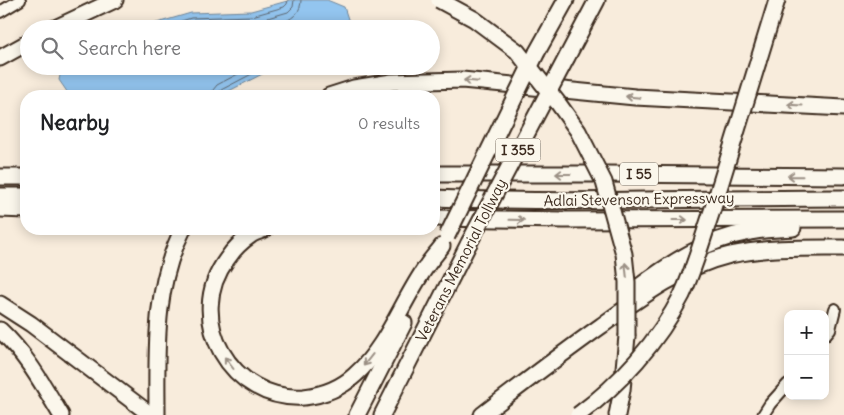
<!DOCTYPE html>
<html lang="en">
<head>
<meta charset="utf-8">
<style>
  :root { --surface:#fff; --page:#f2f2f2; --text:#202124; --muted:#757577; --line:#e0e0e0 }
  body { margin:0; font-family:Delius,sans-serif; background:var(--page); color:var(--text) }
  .controls { position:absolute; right:15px; bottom:15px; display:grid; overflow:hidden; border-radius:10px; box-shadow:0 2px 12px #0003 }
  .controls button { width:45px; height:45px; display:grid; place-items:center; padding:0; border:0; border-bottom:1px solid var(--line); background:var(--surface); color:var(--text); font:25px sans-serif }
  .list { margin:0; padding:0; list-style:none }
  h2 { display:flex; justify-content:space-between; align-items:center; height:65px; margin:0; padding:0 20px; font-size:21px }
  h2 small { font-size:16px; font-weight:400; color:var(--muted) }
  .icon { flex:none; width:28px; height:28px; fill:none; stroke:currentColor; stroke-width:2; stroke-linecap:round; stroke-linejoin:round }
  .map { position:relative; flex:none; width:844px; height:415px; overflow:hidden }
  .search { position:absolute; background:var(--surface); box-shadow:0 2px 12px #0003; left:20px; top:20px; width:420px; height:55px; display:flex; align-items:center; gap:12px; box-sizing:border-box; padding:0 18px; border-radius:28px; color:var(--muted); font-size:19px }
  .panel { position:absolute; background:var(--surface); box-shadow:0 2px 12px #0003; left:20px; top:90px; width:420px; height:145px; border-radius:20px }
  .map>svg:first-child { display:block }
  .water { fill:#93c5ef; stroke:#70879b }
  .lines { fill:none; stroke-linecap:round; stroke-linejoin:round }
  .shore { stroke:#5e6872; stroke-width:1 }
  .minor-casing { stroke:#3b2a1e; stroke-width:14 }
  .highway-casing { stroke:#3b2a1e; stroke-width:19 }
  .minor { stroke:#fbf7ec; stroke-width:10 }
  .highway { stroke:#fbf7ec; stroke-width:15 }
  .highway-bridge-casing { stroke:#3b2a1e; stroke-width:19; stroke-linecap:butt }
  .highway-bridge { stroke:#fbf7ec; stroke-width:15 }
  .oneway { stroke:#9b9085 }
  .labels { text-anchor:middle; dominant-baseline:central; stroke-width:4.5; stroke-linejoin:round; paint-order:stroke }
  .shield { fill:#fbf7ec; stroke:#75685c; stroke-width:1 }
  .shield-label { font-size:14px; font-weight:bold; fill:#3b2a1e }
  .street-label { font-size:15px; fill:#3b2a1e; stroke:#fbf7ec }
</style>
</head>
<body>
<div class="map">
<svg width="844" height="415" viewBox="0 0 844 415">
  <rect width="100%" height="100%" fill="#f8ecdc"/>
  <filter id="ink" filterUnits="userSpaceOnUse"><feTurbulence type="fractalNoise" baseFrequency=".02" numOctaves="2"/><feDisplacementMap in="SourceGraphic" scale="10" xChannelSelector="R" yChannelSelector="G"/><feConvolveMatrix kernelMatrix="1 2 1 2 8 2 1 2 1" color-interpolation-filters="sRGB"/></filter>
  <g filter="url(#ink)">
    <g class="water">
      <path d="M291,0H327L344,7L351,28L136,29L191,13L251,11Z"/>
      <path d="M62,66H278L223,94L207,96H70L59,80Z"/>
    </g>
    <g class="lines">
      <g class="shore">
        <path d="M156,29L191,18L252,16L284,7L287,4L288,0"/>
        <path d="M177,29L193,24L254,22L288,12L293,7L294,0"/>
        <path d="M257,29C274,24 301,23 301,0"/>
        <path d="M212,96L213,90L217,85L253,66"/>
        <path d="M218,96L219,92L221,90L267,66"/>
      </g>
      <g class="minor-casing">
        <g id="minor">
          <path d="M0,12L20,0"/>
          <path d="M825,335L830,329L835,309"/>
          <path d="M763,415L770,404L788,384"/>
        </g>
      </g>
      <g class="highway-casing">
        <g id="highway">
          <path d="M53,29L115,0"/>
          <path d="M537,52L566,0"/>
          <path d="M567,57L597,0"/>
          <path d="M0,58L29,42"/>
          <path d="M758,62L777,0"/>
          <path d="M329,96L354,88L392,82L462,80L635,97L844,108"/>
          <path d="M434,174H607L844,176"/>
          <path d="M0,177H26"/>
          <path d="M0,196H26"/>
          <path d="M434,198C570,204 707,198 844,198"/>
          <path d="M0,209L26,210"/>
          <path d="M434,218L564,220L844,219"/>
          <path d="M265,229C261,231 255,232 251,235C242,241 233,250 227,259C183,318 231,402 304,397C322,395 341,388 355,375C387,347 402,301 426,267C430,260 437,253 442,246"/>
          <path d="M636,289C670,263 707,239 750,232C764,229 779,229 793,228"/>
          <path d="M0,304L31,324L151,415"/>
          <path d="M0,330C26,354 43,385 61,415"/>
          <path d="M157,415C157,351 153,288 183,229"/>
          <path d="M357,415L404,323"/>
          <path d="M382,415L469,243"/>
          <path d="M482,415C521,385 560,355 601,326C641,297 681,267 730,255C767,247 806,248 844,248"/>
          <path d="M617,415L622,390L627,336"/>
        </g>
      </g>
      <use href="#minor" class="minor"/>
      <use href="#highway" class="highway"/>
      <g class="highway-bridge-casing">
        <g id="highway-bridge">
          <path d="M439,0L474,19L517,51L558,103L578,131L604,182L624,254L627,282V336"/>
          <path d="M447,236L537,52"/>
          <path d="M469,243L567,57"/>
          <path d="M578,415C620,384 658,342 682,295C695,267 703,237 713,208C728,160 743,111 758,62"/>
        </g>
      </g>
      <use href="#highway-bridge" class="highway-bridge"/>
    </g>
    <defs><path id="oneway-shaft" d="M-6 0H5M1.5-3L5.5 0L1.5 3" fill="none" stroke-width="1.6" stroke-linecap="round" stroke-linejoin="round" transform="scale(1.25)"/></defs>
    <g class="oneway">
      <use href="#oneway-shaft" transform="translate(471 81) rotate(-175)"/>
      <use href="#oneway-shaft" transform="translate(633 97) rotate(-175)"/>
      <use href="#oneway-shaft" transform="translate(795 105) rotate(-177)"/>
      <use href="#oneway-shaft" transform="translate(563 174) rotate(180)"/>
      <use href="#oneway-shaft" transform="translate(795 176) rotate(-179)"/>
      <use href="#oneway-shaft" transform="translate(517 220) rotate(1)"/>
      <use href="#oneway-shaft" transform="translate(680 220)"/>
      <use href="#oneway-shaft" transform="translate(626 270) rotate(-96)"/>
      <use href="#oneway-shaft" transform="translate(368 360) rotate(128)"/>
      <use href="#oneway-shaft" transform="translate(229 363) rotate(-127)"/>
    </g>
  </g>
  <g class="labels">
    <g class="shield">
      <rect x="495.5" y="138.5" width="45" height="23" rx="4"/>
      <rect x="620" y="162.5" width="38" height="23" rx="4"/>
    </g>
    <g class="shield-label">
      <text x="518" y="150">I 355</text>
      <text x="639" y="174">I 55</text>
    </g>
    <g class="street-label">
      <text transform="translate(639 199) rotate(-1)">Adlai Stevenson Expressway</text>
      <text transform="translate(461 260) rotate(-63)">Veterans Memorial Tollway</text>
    </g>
  </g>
</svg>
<div class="controls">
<button>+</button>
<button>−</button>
</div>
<div class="search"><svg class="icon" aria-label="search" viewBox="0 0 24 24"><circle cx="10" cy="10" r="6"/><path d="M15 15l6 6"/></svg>Search here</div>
<section class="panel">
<h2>Nearby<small>0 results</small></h2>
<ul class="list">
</ul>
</section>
</div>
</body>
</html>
